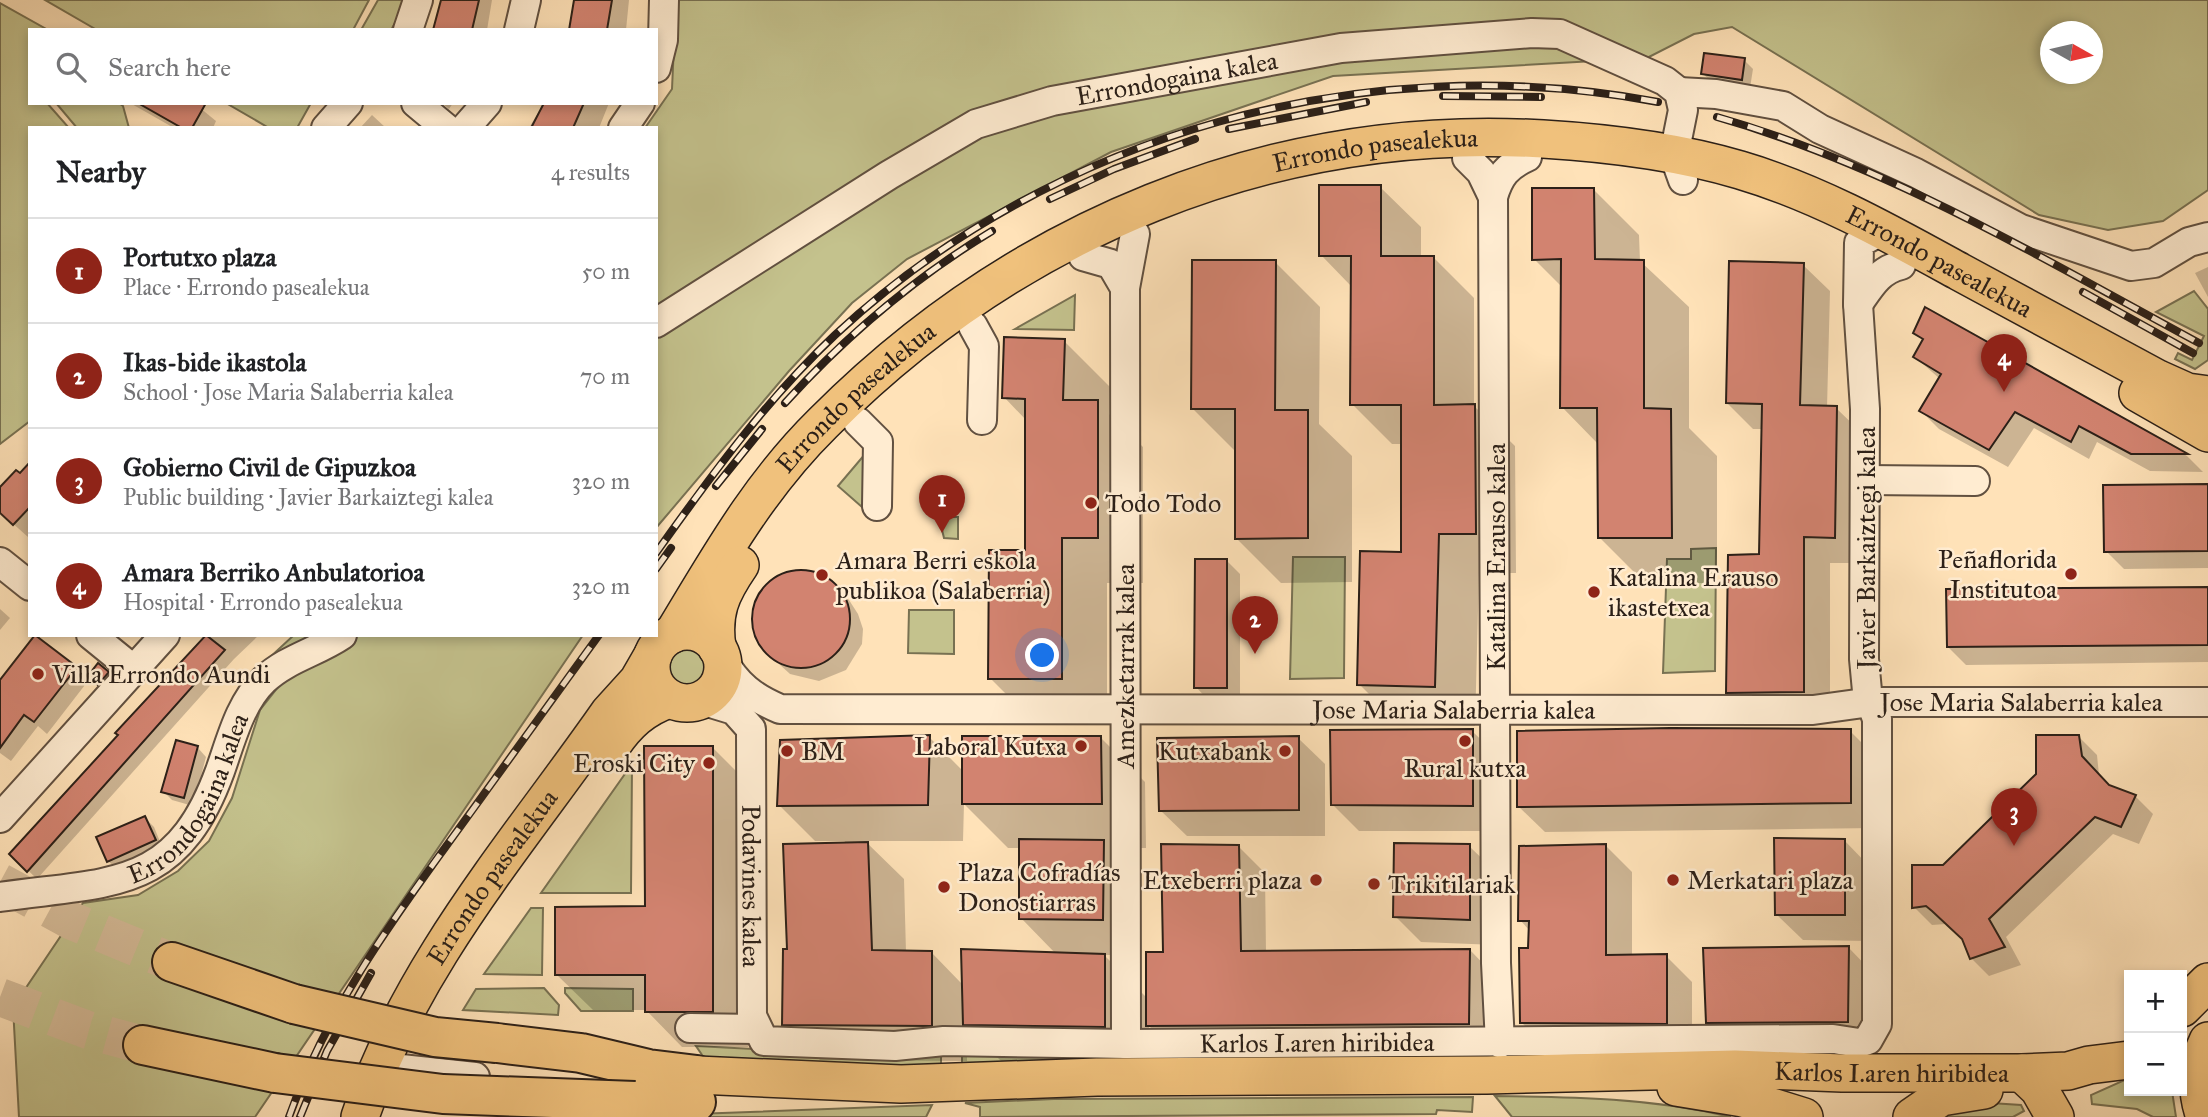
<!DOCTYPE html>
<html lang="en">
<head>
<meta charset="utf-8">
<style>
  :root { --surface:#fff; --page:#f2f2f2; --text:#202124; --muted:#757577; --line:#e0e0e0; --accent:#8f2418 }
  body { margin:0; font-family:"IM FELL Great Primer",serif; background:var(--page); color:var(--text) }
  .controls { position:absolute; right:21px; bottom:21px; display:grid; overflow:hidden; border-radius:0px; box-shadow:0 4px 10px #0003 }
  .controls button { width:63px; height:63px; display:grid; place-items:center; padding:0; border:0; border-bottom:2px solid var(--line); background:var(--surface); color:var(--text); font:35px sans-serif }
  .compass { position:absolute; left:2040px; top:21px; width:63px; height:63px; border-radius:50%; background:var(--surface); box-shadow:0 4px 10px #0003; rotate:98deg }
  .you { position:absolute; left:1043px; top:656px; width:24px; height:24px; margin:-18px; border:5px solid #fff; border-radius:50%; background:#1a73e8; box-shadow:0 0 0 10px #1a73e833 }
  .badge { display:grid; place-items:center; width:46px; height:46px; border-radius:50%; background:var(--accent); color:#fff; font-size:23px; font-weight:700 }
  .pin { position:absolute; translate:-50% -58px; filter:drop-shadow(0 2px 4px #0008) }
  .pin::after { content:''; position:absolute; top:37px; width:24px; height:21px; background:inherit; clip-path:polygon(0 0,100% 0,50% 100%) }
  .list { margin:0; padding:0; list-style:none }
  h2 { display:flex; justify-content:space-between; align-items:center; height:91px; margin:0; padding:0 28px; font-size:30px }
  h2 small { font-size:23px; font-weight:400; color:var(--muted) }
  .list li { display:grid; grid-template-columns:46px 1fr auto; gap:21px; align-items:center; box-sizing:border-box; height:105px; padding:0 28px; border-top:2px solid var(--line) }
  .list b { display:block; font-size:26px; white-space:nowrap }
  .list p { margin:0; font-size:23px; white-space:nowrap; color:var(--muted) }
  .list em { font-size:23px; font-style:normal; color:var(--muted) }
  .icon { flex:none; width:38px; height:38px; fill:none; stroke:currentColor; stroke-width:2; stroke-linecap:round; stroke-linejoin:round }
  .map { position:relative; flex:none; width:2208px; height:1117px; overflow:hidden }
  .search { position:absolute; background:var(--surface); box-shadow:0 4px 10px #0003; left:28px; top:28px; width:630px; height:77px; display:flex; align-items:center; gap:18px; box-sizing:border-box; padding:0 24px; border-radius:0px; color:var(--muted); font-size:26px }
  .panel { position:absolute; background:var(--surface); box-shadow:0 4px 10px #0003; left:28px; top:126px; width:630px; height:511px; border-radius:0px }
  .map>svg:first-child { display:block }
  .green { fill:#c4c28d; stroke:#787152; stroke-width:2; fill-rule:evenodd }
  .shadow { fill:#0003; fill-rule:evenodd }
  .building { fill:#d28370; stroke:#2c2018; stroke-width:2 }
  .lines { fill:none; stroke-linecap:round; stroke-linejoin:round }
  .highway-tunnel { stroke:#d5bb98; stroke-width:38; stroke-dasharray:38 19; stroke-linecap:butt }
  .minor-casing { stroke:#615040; stroke-width:32 }
  .major-casing { stroke:#2c2018; stroke-width:40 }
  .highway-casing { stroke:#2c2018; stroke-width:42 }
  .minor { stroke:#ffecd1; stroke-width:28 }
  .major { stroke:#f0c17c; stroke-width:37 }
  .highway { stroke:#f0c17c; stroke-width:38 }
  .rail-casing { stroke:#2c2018; stroke-width:8 }
  .rail { stroke:#ffecd1; stroke-width:5; stroke-dasharray:16; stroke-linecap:butt }
  .highway-bridge-casing { stroke:#2c2018; stroke-width:42; stroke-linecap:butt }
  .highway-bridge { stroke:#f0c17c; stroke-width:38 }
  .poi-dot { fill:#8f2418; stroke:#ffecd1; stroke-width:2.5 }
  .labels { text-anchor:middle; dominant-baseline:central; stroke-width:5; stroke-linejoin:round; paint-order:stroke }
  .street-label { font-size:26px; fill:#2c2018; stroke:#ffecd1 }
  .poi-label { font-size:26px; fill:#2c2018; stroke:#ffecd1; text-anchor:start }
</style>
</head>
<body>
<div class="map">
<svg width="2208" height="1117" viewBox="0 0 2208 1117">
  <rect width="100%" height="100%" fill="#ffe2b8"/>
  <filter id="stains"><feTurbulence type="fractalNoise" baseFrequency=".00286" numOctaves="4"/><feColorMatrix values="0 0 0 0 .2 0 0 0 0 .09 0 0 0 0 .02 0 0 0 .5 -.17"/></filter>
  <radialGradient id="worn" r=".72"><stop offset=".6" stop-color="#630" stop-opacity="0"/><stop offset="1" stop-color="#630" stop-opacity=".3"/></radialGradient>
  <g class="green">
    <path d="M45,0H369L353,30H97Z"/>
    <path d="M378,0H403L402,11L391,30H361Z"/>
    <path d="M676,0H2208V190L2163,221L2108,230L2039,215L1732,27L1694,34L1647,58L1333,76L1111,152L907,259L852,303L789,371L656,528V128H645L672,89ZM2050,32H2092V74H2050Z"/>
    <path d="M0,3L48,30H30V103H47L69,128H30V421L0,444Z"/>
    <path d="M56,103H119L123,106L129,128H77Z"/>
    <path d="M226,103H311L297,128H269Z"/>
    <path d="M2194,291L2208,309V360L2195,369L2175,359L2178,353L2192,360L2204,336L2156,312Z"/>
    <path d="M1075,295L1074,330L1015,329Z"/>
    <path d="M871,447L870,514L838,486Z"/>
    <path d="M939,517H958V539L944,538Z"/>
    <path d="M1716,548L1715,671L1663,673L1667,559H1691V549Z"/>
    <path d="M1293,557H1345L1344,678L1290,679Z"/>
    <path d="M909,610H954V654L908,653Z"/>
    <path d="M294,635H583L255,1117H19L13,1007L83,903L138,895L178,871L209,841L232,798L260,710L278,687L268,659Z"/>
    <circle cx="686" cy="668" r="20"/>
    <path d="M632,764L631,893H541Z"/>
    <path d="M531,908H543L542,975L484,974Z"/>
    <path d="M544,988L559,1005L558,1015L463,1010L476,989Z"/>
    <path d="M565,988L633,989V1011H581L565,993Z"/>
    <path d="M941,1045V1070L711,1068L696,1046L754,1049Z"/>
    <path d="M1472,1055V1062L962,1069V1056Z"/>
    <path d="M2129,1078V1091H2172L2176,1117H2153L2137,1109L2092,1104L2091,1095Z"/>
    <path d="M1495,1096C1575,1097 1652,1098 1731,1117H1512Z"/>
    <path d="M1473,1097L1472,1112L1437,1110L1436,1114L980,1117V1107L965,1103L1054,1099Z"/>
    <path d="M1975,1102L2021,1105L2024,1111L2013,1117H1930Z"/>
    <path d="M932,1105L926,1117H695V1114Z"/>
  </g>
  <g class="shadow">
    <path d="M442,0H492L487,30H435Z"/>
    <path d="M575,0H629L626,30H571Z"/>
    <path d="M1744,60L1753,69L1750,88L1712,82L1703,74Z"/>
    <path d="M130,103H194L216,121L213,128H174Z"/>
    <path d="M442,103H453L449,109Z"/>
    <path d="M544,103H609L599,128H529Z"/>
    <path d="M372,115L386,128H360Z"/>
    <path d="M1380,187L1421,227V258H1434L1474,298V406L1515,446L1516,573H1479L1475,726L1399,724L1359,684L1403,553V444H1392L1352,404V287L1321,255Z"/>
    <path d="M1594,190L1639,235L1640,261L1689,307V428L1717,456V583H1645L1599,537V445L1562,407L1563,288L1534,259Z"/>
    <path d="M1275,262L1320,307L1319,424L1352,456V582L1281,583L1236,538V452L1193,409Z"/>
    <path d="M1803,265L1830,291L1827,408H1836L1863,434L1860,563H1830V717L1754,719L1728,693L1761,556L1763,429H1753L1727,403Z"/>
    <path d="M2208,267V297L2195,273Z"/>
    <path d="M1926,310L2187,456L2203,472L2150,471L2097,442L2089,459L2034,428L2008,467L1939,429L1921,411L1940,379L1915,357L1924,341L1915,332Z"/>
    <path d="M1064,341L1110,387L1109,414L1143,447V583H1107V724H1036L990,678L1026,552V420L1004,397Z"/>
    <path d="M30,465V535L28,537L0,512V490Z"/>
    <path d="M2208,485V568L2124,569L2106,551Z"/>
    <path d="M1227,561L1240,574V701H1209L1196,687Z"/>
    <path d="M806,572L822,576L849,600L858,614L863,629L862,644L846,670L819,681L790,674L778,663L764,649L756,636L754,620L756,604L764,590L776,579L790,573Z"/>
    <path d="M2208,588V662L1966,665L1948,647Z"/>
    <path d="M0,609L10,618L0,630Z"/>
    <path d="M208,635H259L234,659L37,879L11,854Z"/>
    <path d="M36,638L88,681L47,734L38,726L11,761L0,753V683Z"/>
    <path d="M98,665L112,677L103,687L90,676Z"/>
    <path d="M1472,731L1499,757V831H1359L1332,804Z"/>
    <path d="M1850,731L1876,757V828L1545,832L1518,806Z"/>
    <path d="M929,737L964,772L1101,738L1145,782L1146,848H1110L1139,877L1138,955H1104L1148,999L1164,954L1239,847L1265,873L1266,953L1470,950L1496,977L1495,1050L1174,1051L1149,1026V1071L1009,1069L967,1027V1061L820,1060L784,1024L788,951L845,841H815L779,805ZM964,804L1008,848H1021V918L1056,954L963,985L931,952H906L904,879L865,841H963Z"/>
    <path d="M2079,737L2097,755L2099,775L2110,787L2135,796L2153,814L2139,844L2113,834L2006,937L2021,965L1989,976L1971,958L1965,941L1946,924L1932,925L1914,907L1944,867Z"/>
    <path d="M1298,738L1325,764V836H1187L1160,810Z"/>
    <path d="M177,742L198,748L206,757L193,806L172,800L163,791Z"/>
    <path d="M712,747L748,783V1047H682L646,1010H593L557,975L647,908Z"/>
    <path d="M145,818L154,827L163,849L117,869L108,861Z"/>
    <path d="M1844,840L1870,867V941L1803,940L1776,914Z"/>
    <path d="M1605,845L1632,872V956H1666L1692,982V1049H1548L1522,1023L1530,931L1520,920Z"/>
    <path d="M1469,846L1496,872V945L1421,942L1395,916Z"/>
    <path d="M1848,947L1874,974V1048L1734,1049L1708,1023Z"/>
  </g>
  <g class="building">
    <path d="M441,0H479L472,30H433Z"/>
    <path d="M574,0H612L607,30H569Z"/>
    <path d="M1704,53L1745,58L1742,80L1701,74Z"/>
    <path d="M138,103H206L192,128H182Z"/>
    <path d="M544,103H584L573,128H531Z"/>
    <path d="M1319,185H1381V256H1434V405L1475,404L1476,534H1439L1435,687L1357,685L1360,551L1401,552V405H1350L1351,256H1319Z"/>
    <path d="M1532,188H1594L1595,259L1644,260V408L1671,409L1672,538H1598L1597,408H1560L1561,259L1532,260Z"/>
    <path d="M1192,260H1276L1275,410H1308V538L1235,539V409H1191Z"/>
    <path d="M1729,261L1804,263L1800,405L1837,406L1835,538L1804,537V692L1726,693L1728,555L1759,554L1762,404L1726,403Z"/>
    <path d="M1925,307L2188,454H2131L2079,426L2071,442L2015,412L1989,450L1919,411L1941,374L1913,357L1923,339L1913,333Z"/>
    <path d="M1004,337L1065,339L1063,400H1098V538H1062V679H988L989,550H1025V399L1002,398Z"/>
    <path d="M30,462V507L13,525L0,513V487L16,470L20,473Z"/>
    <path d="M2208,484V551L2104,552L2103,485Z"/>
    <path d="M1195,559H1227V688H1194Z"/>
    <circle cx="801" cy="619" r="49"/>
    <path d="M2208,587V645L1947,647L1946,589Z"/>
    <path d="M35,635L77,667L34,722L24,715L0,748V680Z"/>
    <path d="M206,635L225,650L27,872L9,854L118,735L115,733Z"/>
    <path d="M98,663L109,672L98,685L88,676Z"/>
    <path d="M1670,728L1851,729V803L1517,807V731Z"/>
    <path d="M1473,729V806L1331,805L1330,730Z"/>
    <path d="M930,735L928,805L777,806L780,740Z"/>
    <path d="M2036,735H2079L2082,756L2109,785L2136,795L2121,827L2095,817L1989,919L2005,947L1970,959L1962,939L1932,911L1926,906L1912,908V865H1943L2036,774Z"/>
    <path d="M962,736H1101L1102,804H962Z"/>
    <path d="M1299,736V810L1159,811L1157,738Z"/>
    <path d="M176,740L198,746L184,798L161,792Z"/>
    <path d="M644,746H713V1012H645V975H555V907L645,906Z"/>
    <path d="M145,816L156,840L107,862L96,837Z"/>
    <path d="M1774,838L1845,839V915H1775Z"/>
    <path d="M1019,839L1104,840L1103,920L1019,919Z"/>
    <path d="M868,842L872,950L932,951V1026L782,1025L783,949H787L783,844Z"/>
    <path d="M1394,843L1470,844V920L1393,917Z"/>
    <path d="M1161,844L1239,845L1241,951L1470,949L1469,1024L1146,1026V952H1163Z"/>
    <path d="M1606,844V955L1667,954V1024L1520,1023L1519,948H1528L1529,921H1518L1519,846Z"/>
    <path d="M1849,946L1848,1022L1706,1023L1703,948Z"/>
    <path d="M961,949L1105,954V1027L963,1025Z"/>
  </g>
  <g class="lines">
    <g class="highway-tunnel">
      <path d="M0,882L72,921L172,962"/>
      <path d="M0,997L88,1030L143,1045"/>
    </g>
    <g class="minor-casing">
      <g id="minor">
        <path d="M408,30L418,0"/>
        <path d="M519,30L526,0"/>
        <path d="M656,68L663,40L664,0"/>
        <path d="M1679,92L1716,94L1783,106L1820,129L1916,173L2021,229L2131,266L2154,263L2189,242L2208,237"/>
        <path d="M416,103L446,128"/>
        <path d="M326,128L348,103"/>
        <path d="M465,128L487,103"/>
        <path d="M623,128L640,103"/>
        <path d="M1467,158L1481,172L1493,197"/>
        <path d="M1083,256L1111,264L1125,288"/>
        <path d="M1858,304C1870,287 1879,270 1901,265"/>
        <path id="s1" d="M656,323L889,175L976,124L1052,101L1341,48L1532,33L1560,34L1665,81L1679,92L1683,110L1674,155L1683,180"/>
        <path d="M973,326L984,346L982,420"/>
        <path d="M858,422L878,442L877,506"/>
        <path d="M1865,480L1975,481"/>
        <path d="M0,562L30,586"/>
        <path d="M91,635L134,670"/>
        <path id="s2" d="M722,659C737,685 752,697 780,709L1813,710L1871,702H2208"/>
        <path id="s3" d="M701,700L734,710L751,729L752,1016L764,1041L895,1046L944,1041L1126,1044L1833,1039L1859,1043L1868,1040L1877,1024V719L1867,691L1864,659L1865,409L1858,304L1859,243L1883,230"/>
        <path d="M0,818L165,635"/>
        <path id="s4" d="M0,897C111,881 176,892 220,771C231,740 240,703 264,680C286,659 317,652 342,635"/>
        <path d="M690,1028L756,1029"/>
        <path d="M1500,1043L1496,963L1493,197C1499,176 1507,166 1527,157"/>
        <path d="M1126,1044L1125,288L1135,234"/>
        <path d="M401,1069L475,1077"/>
      </g>
    </g>
    <g class="major-casing">
      <g id="major">
        <path d="M2138,393L2208,433"/>
        <circle cx="687" cy="667" r="36"/>
        <path id="s5" d="M673,634C719,558 759,486 823,423C1015,230 1270,123 1543,139C1609,143 1676,151 1740,170C1818,193 1889,233 1960,272C2026,308 2092,344 2158,379L2187,392L2208,395"/>
        <path d="M717,648C712,613 720,594 740,565"/>
        <path d="M612,745C627,723 643,708 669,699"/>
        <path d="M2182,1008L2208,982"/>
        <path d="M2022,1073L2039,1089L2055,1117"/>
        <path id="s6" d="M697,1075L901,1084L1097,1077L1487,1075L1735,1069L1842,1073H2022L2068,1071L2089,1065L2129,1060"/>
        <path d="M1676,1087L1743,1098L1804,1117"/>
        <path id="s7" d="M360,1117C410,965 519,842 609,713L638,681L653,655"/>
        <path d="M1912,1117L1941,1097L1984,1090"/>
        <path d="M2205,1117C2196,1092 2196,1065 2208,1041"/>
      </g>
    </g>
    <g class="highway-casing">
      <g id="highway">
        <path d="M172,962L294,1004"/>
        <path d="M497,1043L581,1053L648,1069L697,1075"/>
        <path d="M143,1045L275,1073"/>
        <path d="M635,1101L696,1102"/>
      </g>
    </g>
    <use href="#minor" class="minor"/>
    <use href="#major" class="major"/>
    <use href="#highway" class="highway"/>
    <g class="rail-casing">
      <g id="rail">
        <path d="M1443,96L1541,97"/>
        <path d="M1717,117C1889,166 2043,259 2199,343"/>
        <path d="M1229,129L1366,102"/>
        <path d="M1050,199L1114,169L1195,139"/>
        <path d="M2083,292L2193,353"/>
        <path d="M785,403C846,336 914,278 992,231"/>
        <path d="M716,486L762,429"/>
        <path d="M656,553C710,477 766,400 835,335C1053,132 1366,47 1658,102"/>
        <path d="M656,569L671,548"/>
        <path d="M289,1117C326,1012 390,923 455,834C503,768 551,701 599,635"/>
        <path d="M300,1117L327,1051L371,973"/>
      </g>
    </g>
    <use href="#rail" class="rail"/>
    <g class="highway-bridge-casing">
      <g id="highway-bridge">
        <path d="M294,1004L435,1037L497,1043"/>
        <path d="M275,1073L443,1094L635,1101"/>
      </g>
    </g>
    <use href="#highway-bridge" class="highway-bridge"/>
  </g>
  <g class="poi-dot">
    <circle cx="1091" cy="503" r="7"/>
    <circle cx="2071" cy="574" r="7"/>
    <circle cx="822" cy="575" r="7"/>
    <circle cx="1594" cy="592" r="7"/>
    <circle cx="38" cy="674" r="7"/>
    <circle cx="1465" cy="741" r="7"/>
    <circle cx="1081" cy="746" r="7"/>
    <circle cx="787" cy="751" r="7"/>
    <circle cx="1285" cy="751" r="7"/>
    <circle cx="709" cy="763" r="7"/>
    <circle cx="1316" cy="880" r="7"/>
    <circle cx="1673" cy="880" r="7"/>
    <circle cx="1374" cy="884" r="7"/>
    <circle cx="944" cy="887" r="7"/>
  </g>
  <g class="labels">
    <g class="street-label">
      <text stroke="none"><textPath href="#s1" startOffset="583">Errondogaina kalea</textPath></text>
      <text stroke="none"><textPath href="#s5" startOffset="889">Errondo pasealekua</textPath></text>
      <text stroke="none"><textPath href="#s5" startOffset="1477">Errondo pasealekua</textPath></text>
      <text stroke="none"><textPath href="#s5" startOffset="301">Errondo pasealekua</textPath></text>
      <text transform="translate(1866 548) rotate(-90)">Javier Barkaiztegi kalea</text>
      <text transform="translate(1496 557) rotate(-90)">Katalina Erauso kalea</text>
      <text transform="translate(1125 666) rotate(-90)">Amezketarrak kalea</text>
      <text stroke="none"><textPath href="#s2" startOffset="1320">Jose Maria Salaberria kalea</textPath></text>
      <text stroke="none"><textPath href="#s2" startOffset="752">Jose Maria Salaberria kalea</textPath></text>
      <text stroke="none"><textPath href="#s4" startOffset="233">Errondogaina kalea</textPath></text>
      <text stroke="none"><textPath href="#s7" startOffset="275">Errondo pasealekua</textPath></text>
      <text stroke="none"><textPath href="#s3" startOffset="217">Podavines kalea</textPath></text>
      <text stroke="none"><textPath href="#s3" startOffset="928">Karlos I.aren hiribidea</textPath></text>
      <text stroke="none"><textPath href="#s6" startOffset="1195">Karlos I.aren hiribidea</textPath></text>
    </g>
    <g class="poi-label">
      <text x="1105" y="503">Todo Todo</text>
      <text x="2057" y="559" text-anchor="end">Peñaflorida<tspan x="2057" dy="30">Institutoa</tspan></text>
      <text x="836" y="560">Amara Berri eskola<tspan x="836" dy="30">publikoa (Salaberria)</tspan></text>
      <text x="1608" y="577">Katalina Erauso<tspan x="1608" dy="30">ikastetxea</tspan></text>
      <text x="52" y="674">Villa Errondo Aundi</text>
      <text x="1067" y="746" text-anchor="end">Laboral Kutxa</text>
      <text x="801" y="751">BM</text>
      <text x="1271" y="751" text-anchor="end">Kutxabank</text>
      <text x="695" y="763" text-anchor="end">Eroski City</text>
      <text x="1465" y="768" text-anchor="middle">Rural kutxa</text>
      <text x="958" y="872">Plaza Cofradías<tspan x="958" dy="30">Donostiarras</tspan></text>
      <text x="1302" y="880" text-anchor="end">Etxeberri plaza</text>
      <text x="1687" y="880">Merkatari plaza</text>
      <text x="1388" y="884">Trikitilariak</text>
    </g>
  </g>
  <rect width="100%" height="100%" filter="url(#stains)"/>
  <rect width="100%" height="100%" fill="url(#worn)"/>
</svg>
<div class="controls">
<button>+</button>
<button>−</button>
</div>
<svg class="compass" viewBox="-18 -18 36 36"><path d="M0-13l5 13h-10z" fill="#e53935"/><path d="M0 13l5-13h-10z" fill="#757577"/></svg>
<div class="you"></div>
<div class="pin badge" style="left:942px;top:533px">1</div>
<div class="pin badge" style="left:1255px;top:654px">2</div>
<div class="pin badge" style="left:2014px;top:846px">3</div>
<div class="pin badge" style="left:2004px;top:392px">4</div>
<div class="search"><svg class="icon" aria-label="search" viewBox="0 0 24 24"><circle cx="10" cy="10" r="6"/><path d="M15 15l6 6"/></svg>Search here</div>
<section class="panel">
<h2>Nearby<small>4 results</small></h2>
<ul class="list">
<li><span class="badge">1</span><div><b>Portutxo plaza</b><p>Place · Errondo pasealekua</p></div><em>50 m</em></li>
<li><span class="badge">2</span><div><b>Ikas-bide ikastola</b><p>School · Jose Maria Salaberria kalea</p></div><em>70 m</em></li>
<li><span class="badge">3</span><div><b>Gobierno Civil de Gipuzkoa</b><p>Public building · Javier Barkaiztegi kalea</p></div><em>320 m</em></li>
<li><span class="badge">4</span><div><b>Amara Berriko Anbulatorioa</b><p>Hospital · Errondo pasealekua</p></div><em>320 m</em></li>
</ul>
</section>
</div>
</body>
</html>
